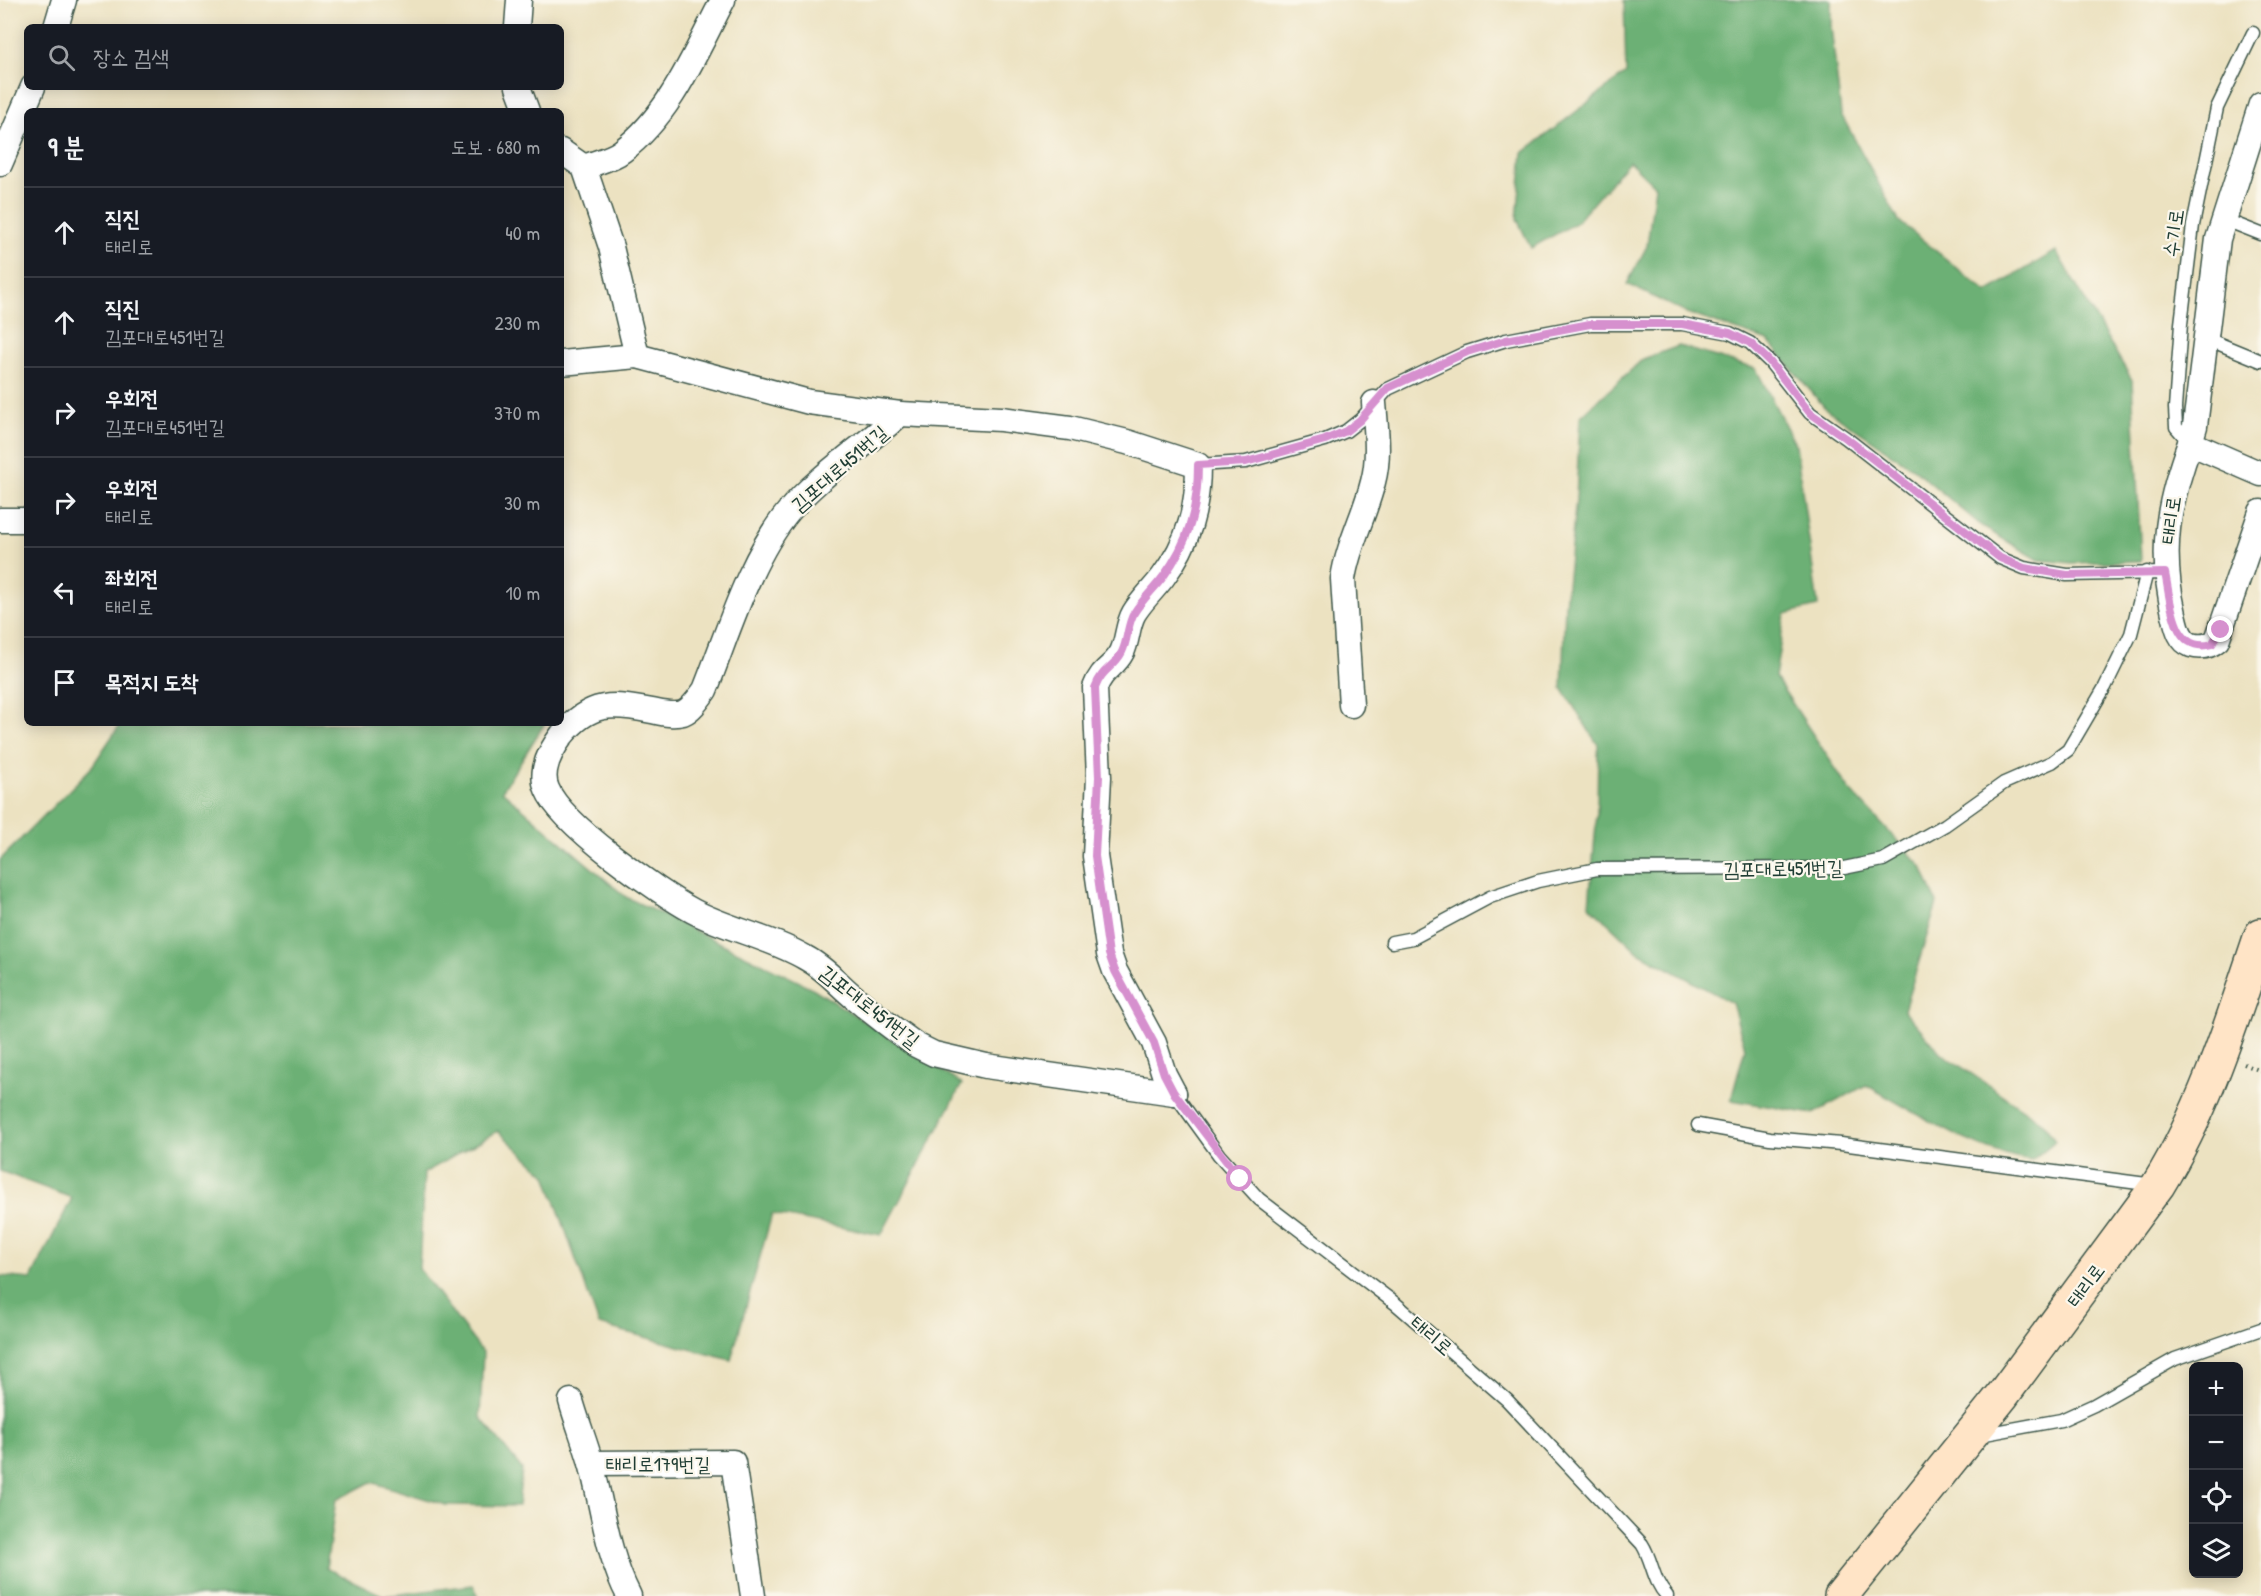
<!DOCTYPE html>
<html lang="ko">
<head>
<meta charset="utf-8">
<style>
  :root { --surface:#171b24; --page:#242831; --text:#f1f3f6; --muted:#9ea1a6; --line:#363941 }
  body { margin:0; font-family:"Patrick Hand","Poor Story",sans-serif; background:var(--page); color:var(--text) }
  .controls { position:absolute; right:18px; bottom:18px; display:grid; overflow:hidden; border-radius:9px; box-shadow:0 3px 15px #0003 }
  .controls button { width:54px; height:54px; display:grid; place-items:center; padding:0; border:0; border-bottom:2px solid var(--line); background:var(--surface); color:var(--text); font:30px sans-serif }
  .stop { position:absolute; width:18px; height:18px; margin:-14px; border:4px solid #d690ce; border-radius:50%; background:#fff }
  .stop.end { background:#d690ce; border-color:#fff; box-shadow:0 2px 6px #0008 }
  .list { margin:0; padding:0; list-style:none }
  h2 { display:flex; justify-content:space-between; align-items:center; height:78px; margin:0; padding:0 24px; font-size:26px }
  h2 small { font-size:20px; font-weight:400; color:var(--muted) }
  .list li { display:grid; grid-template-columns:39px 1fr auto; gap:18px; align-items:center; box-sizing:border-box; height:90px; padding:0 24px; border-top:2px solid var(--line) }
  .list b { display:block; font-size:22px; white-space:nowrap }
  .list p { margin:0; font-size:20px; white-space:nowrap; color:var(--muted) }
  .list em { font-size:20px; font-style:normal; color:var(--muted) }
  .icon { flex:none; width:33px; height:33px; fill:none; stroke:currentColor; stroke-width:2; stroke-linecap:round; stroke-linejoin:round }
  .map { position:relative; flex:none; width:2261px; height:1596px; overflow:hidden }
  .search { position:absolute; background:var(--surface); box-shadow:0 3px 15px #0003; left:24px; top:24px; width:540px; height:66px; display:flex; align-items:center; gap:15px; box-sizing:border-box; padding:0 21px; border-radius:9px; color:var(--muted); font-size:22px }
  .panel { position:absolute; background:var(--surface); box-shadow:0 3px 15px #0003; left:24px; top:108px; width:540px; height:618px; border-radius:9px }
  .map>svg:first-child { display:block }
  .forest { fill:#6cb074; stroke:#467654; stroke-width:1.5 }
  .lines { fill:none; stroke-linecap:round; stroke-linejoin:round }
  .lane-casing { stroke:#3e5649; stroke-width:15 }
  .street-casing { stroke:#3e5649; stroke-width:27 }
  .secondary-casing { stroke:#3e5649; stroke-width:36 }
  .path { stroke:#3e5649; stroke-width:4; stroke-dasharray:1.5 4.5; stroke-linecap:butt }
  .lane { stroke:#fff; stroke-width:12 }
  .street { stroke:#fff; stroke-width:24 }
  .secondary { stroke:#ffe4c6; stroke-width:33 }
  .route { stroke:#d690ce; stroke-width:8 }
  .labels { text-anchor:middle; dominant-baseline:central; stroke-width:4.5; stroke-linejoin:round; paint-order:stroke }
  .street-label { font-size:20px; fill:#1f3d34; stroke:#fbf7ec }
</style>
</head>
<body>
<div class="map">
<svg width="2261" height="1596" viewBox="0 0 2261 1596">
  <rect width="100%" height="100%" fill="#fbf7ec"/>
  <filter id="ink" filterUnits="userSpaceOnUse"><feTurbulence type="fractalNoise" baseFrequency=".0167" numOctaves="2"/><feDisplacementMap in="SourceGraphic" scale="12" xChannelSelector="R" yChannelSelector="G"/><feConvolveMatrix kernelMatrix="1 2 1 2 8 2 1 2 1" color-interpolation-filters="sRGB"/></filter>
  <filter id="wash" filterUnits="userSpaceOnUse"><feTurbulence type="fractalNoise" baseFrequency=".008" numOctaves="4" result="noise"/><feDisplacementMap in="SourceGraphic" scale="24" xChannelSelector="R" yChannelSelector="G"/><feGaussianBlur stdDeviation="1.35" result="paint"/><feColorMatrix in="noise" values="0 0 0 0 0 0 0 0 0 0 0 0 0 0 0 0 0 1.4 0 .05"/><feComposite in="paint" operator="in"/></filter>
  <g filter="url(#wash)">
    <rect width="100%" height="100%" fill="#ece2c1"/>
    <g class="forest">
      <path d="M1624,0H1831V26L1841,114L1899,221L1987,292L2056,251L2132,380L2141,561L2072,563L2039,560L1984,528L1914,469L1826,409L1768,341L1684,312L1627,284L1647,246L1655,186L1629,161L1576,223L1531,248L1517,219L1523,153L1626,73Z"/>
      <path d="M1679,346L1756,369L1796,446L1818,606L1785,614L1775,677L1849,789L1922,867L1937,903L1904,1010L1940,1052L2043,1123L2055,1141L2032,1160C1972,1152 1918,1113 1866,1085L1813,1114L1731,1100L1745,1048L1732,1003L1638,952L1589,905L1597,813L1598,745L1562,688L1565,605L1576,499L1580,417L1643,359Z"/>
      <path d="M121,723H545L502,791L626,897L814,989L962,1084L881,1235L772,1214L731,1360L599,1325L546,1175L498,1131L424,1173L419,1269L483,1353L480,1417L522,1469L518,1506L446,1505L371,1482L336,1500L326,1568L384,1596L473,1585L479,1596H0V1276L31,1279L72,1198L0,1171V860L91,768Z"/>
    </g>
  </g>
  <g filter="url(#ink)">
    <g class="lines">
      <g class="lane-casing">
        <g id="lane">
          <path d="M2223,219L2261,234"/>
          <path d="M2205,338L2261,361"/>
          <path d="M2190,443L2176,427L2175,408L2181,324L2193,225L2217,108L2253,33"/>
          <path d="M1198,465L1246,462L1325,440L1346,431L1360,420L1388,389L1467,352L1506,340L1590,324H1682L1730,333L1750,343L1770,362L1810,413L1846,438L2000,558L2024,568L2067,575L2165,573"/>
          <path d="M1392,942L1413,938L1490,897L1538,881L1597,869L1844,868L1883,860L1945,825L2004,783L2052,762L2068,750L2105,687L2131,634L2147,572"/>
          <path d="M1174,1093L1219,1155L1259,1199L1396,1304L1507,1400L1642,1544C1653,1561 1652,1580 1667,1596"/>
          <path d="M1698,1125L1770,1138L1841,1144L2154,1185"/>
          <path d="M1980,1435L2061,1420L2094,1405L2175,1359L2261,1329"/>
        </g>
      </g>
      <g class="street-casing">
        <g id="street">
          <path d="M56,27L64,0"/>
          <path d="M517,27L519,0"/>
          <path d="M518,87L527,111"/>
          <path d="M2261,104L2218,239L2195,426L2190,443L2261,474"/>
          <path d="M561,151L584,167L611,247L637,356"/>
          <path d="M0,164L33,87"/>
          <path d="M584,167C596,162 612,159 622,151C671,114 695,53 723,0"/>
          <path d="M561,363L637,356L809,402L900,414L1001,419L1070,428L1127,442L1198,465C1198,508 1189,542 1163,577C1154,589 1142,600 1134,613C1127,625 1128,640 1122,652C1114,668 1102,668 1095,688L1099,777L1095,856L1109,954L1115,971L1154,1043L1164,1074L1174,1093"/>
          <path d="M900,414C865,446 818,476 789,511C749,559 728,633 705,690C699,698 692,709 683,713C673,716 662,713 652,711C612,703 590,701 562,735C551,750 539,770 547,789C561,824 658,892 693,911C729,930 770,937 806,958C825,968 839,985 855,998C875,1015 895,1030 916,1045L934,1054L986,1066L1174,1093"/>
          <path d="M2190,443C2168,503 2159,551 2174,614C2177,626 2179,640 2191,645C2201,648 2210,646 2217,640L2261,512"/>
          <path d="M0,520H27"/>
          <path d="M1351,705L1343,579C1348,545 1365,515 1373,482C1380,456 1376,429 1374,403"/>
          <path d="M571,1401C577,1422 585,1442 591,1463C603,1508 607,1554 629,1596"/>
          <path d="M591,1463L733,1462L753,1596"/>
        </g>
      </g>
      <g class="secondary-casing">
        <path id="secondary" d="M1841,1596L2002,1396L2158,1185C2206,1107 2232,1021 2261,935"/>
      </g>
      <path class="path" d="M2244,1064L2261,1071"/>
      <use href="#lane" class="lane"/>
      <use href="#street" class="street"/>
      <use href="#secondary" class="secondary"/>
    </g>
  </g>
  <g class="lines" filter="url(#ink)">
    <path class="route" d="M1240,1179L1174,1093L1164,1074L1154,1043L1115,971L1109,954L1095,856L1099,777L1095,688C1102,668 1114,668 1122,652C1128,640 1127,625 1134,613C1142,600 1154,589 1163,577C1189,542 1198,508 1198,465L1246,462L1325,440L1346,431L1360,420L1388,388L1467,352L1506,340L1590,324H1682L1730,333L1750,343L1770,362L1810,413L1846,438L2000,558L2024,568L2067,575L2165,573C2171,600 2172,655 2212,644L2221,630"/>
  </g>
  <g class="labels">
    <g class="street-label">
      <text transform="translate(2173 233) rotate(-82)">수기로</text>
      <text transform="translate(839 468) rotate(-41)">김포대로451번길</text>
      <text transform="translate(2170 520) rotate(-82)">태리로</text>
      <text transform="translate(1783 868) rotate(-1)">김포대로451번길</text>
      <text transform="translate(870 1006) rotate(38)">김포대로451번길</text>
      <text transform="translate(2085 1285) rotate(-53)">태리로</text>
      <text transform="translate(1432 1335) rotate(41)">태리로</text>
      <text x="658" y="1463">태리로179번길</text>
    </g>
  </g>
</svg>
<div class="controls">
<button>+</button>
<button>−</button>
<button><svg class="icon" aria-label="locate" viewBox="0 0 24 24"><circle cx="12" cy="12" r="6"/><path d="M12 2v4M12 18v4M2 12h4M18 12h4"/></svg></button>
<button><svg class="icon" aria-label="layers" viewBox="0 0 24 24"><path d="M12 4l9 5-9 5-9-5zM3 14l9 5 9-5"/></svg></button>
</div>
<div class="stop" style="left:1240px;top:1179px"></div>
<div class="stop end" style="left:2221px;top:630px"></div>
<div class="search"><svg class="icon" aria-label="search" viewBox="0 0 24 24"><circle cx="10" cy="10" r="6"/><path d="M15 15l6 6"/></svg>장소 검색</div>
<section class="panel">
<h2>9 분<small>도보 · 680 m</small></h2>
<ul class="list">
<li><svg class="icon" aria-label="ahead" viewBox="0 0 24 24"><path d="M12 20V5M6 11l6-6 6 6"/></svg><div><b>직진</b><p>태리로</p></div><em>40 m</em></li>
<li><svg class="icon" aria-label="ahead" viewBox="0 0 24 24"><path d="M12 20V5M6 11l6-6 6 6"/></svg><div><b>직진</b><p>김포대로451번길</p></div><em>230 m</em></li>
<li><svg class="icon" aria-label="right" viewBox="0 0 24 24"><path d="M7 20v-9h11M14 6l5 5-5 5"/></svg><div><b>우회전</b><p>김포대로451번길</p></div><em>370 m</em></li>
<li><svg class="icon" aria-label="right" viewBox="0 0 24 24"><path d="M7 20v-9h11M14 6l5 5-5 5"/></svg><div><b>우회전</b><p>태리로</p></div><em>30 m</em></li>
<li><svg class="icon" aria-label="left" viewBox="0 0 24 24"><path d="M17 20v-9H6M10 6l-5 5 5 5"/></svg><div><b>좌회전</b><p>태리로</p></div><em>10 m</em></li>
<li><svg class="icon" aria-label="arrive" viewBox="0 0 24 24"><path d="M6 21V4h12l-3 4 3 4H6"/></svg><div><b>목적지 도착</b></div></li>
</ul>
</section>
</div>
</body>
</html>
